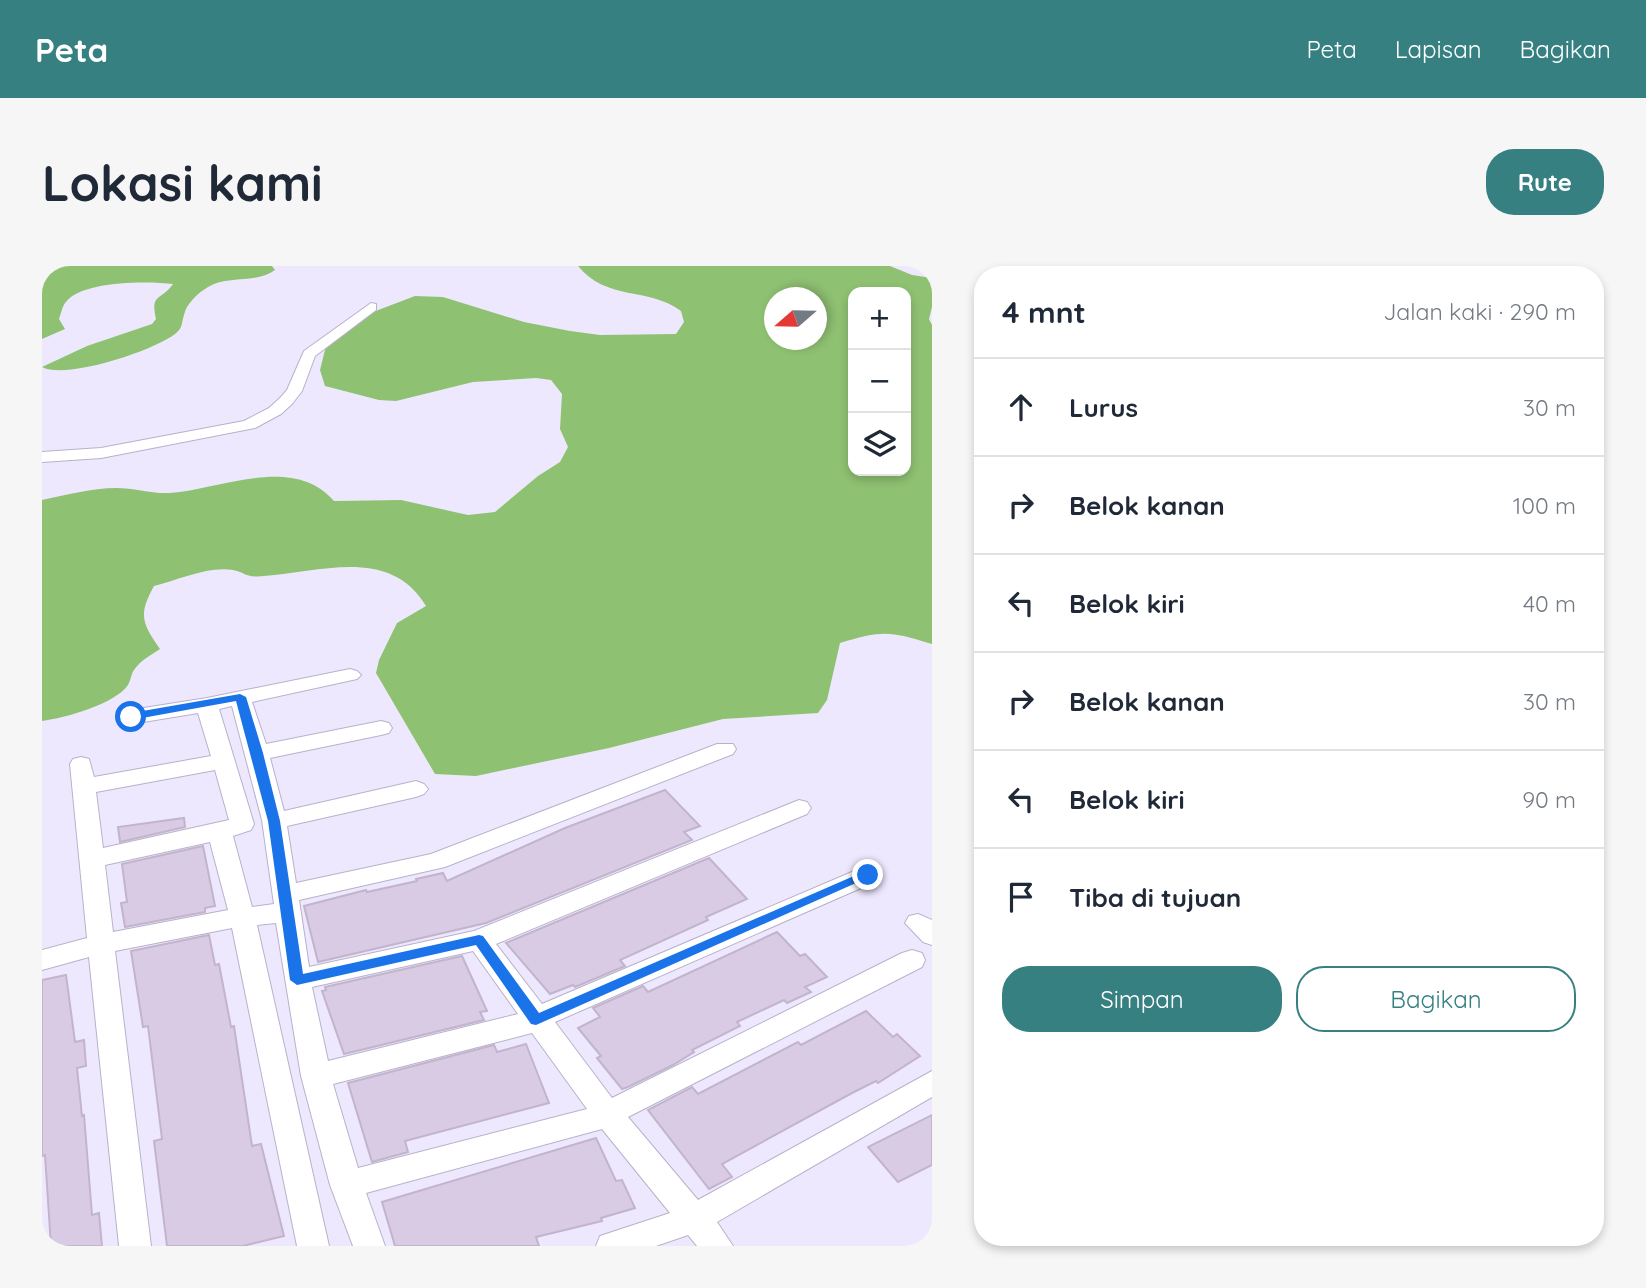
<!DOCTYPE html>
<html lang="id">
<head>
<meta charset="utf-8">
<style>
  :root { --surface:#fff; --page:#f6f6f7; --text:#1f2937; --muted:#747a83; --line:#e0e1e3; --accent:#378082 }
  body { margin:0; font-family:Quicksand,sans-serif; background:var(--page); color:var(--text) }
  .controls { position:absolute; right:21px; top:21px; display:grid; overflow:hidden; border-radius:14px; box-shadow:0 4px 10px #0003 }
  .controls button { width:63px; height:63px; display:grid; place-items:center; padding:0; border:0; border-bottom:2px solid var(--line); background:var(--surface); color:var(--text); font:35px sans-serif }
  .compass { position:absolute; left:722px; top:21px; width:63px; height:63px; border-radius:50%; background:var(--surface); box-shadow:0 4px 10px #0003; rotate:250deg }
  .stop { position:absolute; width:21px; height:21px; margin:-16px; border:5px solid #1a73e8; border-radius:50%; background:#fff }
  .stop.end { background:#1a73e8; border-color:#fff; box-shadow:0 2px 7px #0008 }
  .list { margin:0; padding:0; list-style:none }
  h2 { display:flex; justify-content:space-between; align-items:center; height:91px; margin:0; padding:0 28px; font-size:30px }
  h2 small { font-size:23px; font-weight:400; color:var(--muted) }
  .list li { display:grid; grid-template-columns:46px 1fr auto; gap:21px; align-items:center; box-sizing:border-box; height:98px; padding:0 28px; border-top:2px solid var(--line) }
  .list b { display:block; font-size:26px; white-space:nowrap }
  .list em { font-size:23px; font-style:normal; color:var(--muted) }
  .actions { display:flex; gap:14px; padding:21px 28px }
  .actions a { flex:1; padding:16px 0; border:2px solid var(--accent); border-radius:28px; text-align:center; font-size:24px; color:var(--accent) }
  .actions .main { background:var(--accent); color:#fff }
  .icon { flex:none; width:38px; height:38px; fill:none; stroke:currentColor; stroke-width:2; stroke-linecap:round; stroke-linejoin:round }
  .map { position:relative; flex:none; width:890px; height:980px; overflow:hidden; border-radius:28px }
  header { display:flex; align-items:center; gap:42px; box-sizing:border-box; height:98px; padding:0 35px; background:var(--accent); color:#fff }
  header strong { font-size:33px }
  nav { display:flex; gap:38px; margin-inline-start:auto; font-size:24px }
  .intro { display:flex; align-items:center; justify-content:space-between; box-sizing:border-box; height:168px; padding:0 42px }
  h1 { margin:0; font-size:49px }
  .button { padding:18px 32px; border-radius:28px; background:var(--accent); color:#fff; font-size:24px; font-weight:700 }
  main { display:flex; gap:42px; padding:0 42px }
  aside { flex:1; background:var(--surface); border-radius:28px; box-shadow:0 4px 10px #0003 }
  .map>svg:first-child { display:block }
  .forest { fill:#8fc172; fill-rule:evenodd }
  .building { fill:#dacbe4; stroke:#c2b4cc; stroke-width:2 }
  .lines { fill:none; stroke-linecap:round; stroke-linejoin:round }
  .minor-casing { stroke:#b8b1ca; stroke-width:2 }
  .minor { fill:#fff; fill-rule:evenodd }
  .route { fill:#1a73e8 }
</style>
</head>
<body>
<header>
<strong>Peta</strong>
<nav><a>Peta</a><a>Lapisan</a><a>Bagikan</a></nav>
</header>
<div class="intro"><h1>Lokasi kami</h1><a class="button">Rute</a></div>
<main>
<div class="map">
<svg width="890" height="980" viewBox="0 0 890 980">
  <rect width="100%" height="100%" fill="#eee8fe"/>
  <g class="forest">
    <path d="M0,0H230L233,4C214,18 186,9 166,21C156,27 144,38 142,49C139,58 141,62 133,68C111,85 23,114 0,101L45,80L110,58L114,53C108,27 119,35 131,18C107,15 39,14 23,37C20,41 19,48 17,53L23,63L0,73Z"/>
    <path d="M536,0H848L870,9L890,12V41L887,53L890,59V378C847,365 841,364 798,377L785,434L776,447L681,453L567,482L434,510L393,508L334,407L337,394L355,357L384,340C348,280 279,306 222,310C203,312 205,307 191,304C166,300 136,314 112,320C96,349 100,357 118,383C109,389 99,394 92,404C89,408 89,414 86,419C73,438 23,452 0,455V234C24,229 50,222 74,222C92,222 110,228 128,227C179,223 252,188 292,235L359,234L426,249L453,246L496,210L518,196L526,181L518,163L520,128L509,114L494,112L431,116L354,135L337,134L283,120L278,104L284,80L331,46L373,30L401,31L482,56L528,65L558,69L634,68L642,56L639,45C605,20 566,36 536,0ZM811,26H864V205H811ZM732,32H774V74H732Z"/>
  </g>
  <g class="building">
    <path d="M623,524L658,560L642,566L650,574L444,657L276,696L262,640L324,624L325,626L375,615L374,613L401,607L405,615L523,562Z"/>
    <path d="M142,552L143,561L78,576L76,561Z"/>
    <path d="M161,580L173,640L163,642V646L83,661L79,637L85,636L80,598Z"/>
    <path d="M667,592L705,633L664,651L666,654L578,694L583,700L533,721L531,719L508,728L464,677Z"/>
    <path d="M735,666L758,690L763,688L785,711L763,721L769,726L745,737L742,734L695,756L698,760L650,784L652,786L631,799L586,821L580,823L555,792L559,790L536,762L558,751L551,742L601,720L606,726Z"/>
    <path d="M167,669L173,699L177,698L189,761L192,760L210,880L219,878L242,970L201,980H125L112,875L120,873L106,760L101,761L89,685Z"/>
    <path d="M420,690L445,745L438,746L442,754L302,788L280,725L284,724L283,721Z"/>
    <path d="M24,709L33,776L42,774L44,800L35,802L40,850L42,849L50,949L57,947L60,980H9L3,889L0,890V714Z"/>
    <path d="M824,745L851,771L855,768L878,790L836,817L834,815L810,827L680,898L690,911L667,923L606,844L650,821L656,828L756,776L759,779Z"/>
    <path d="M484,778L507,837L363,875L366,886L330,896L306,817L452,779L455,786Z"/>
    <path d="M890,849V899L856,916L826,881Z"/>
    <path d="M554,872L574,915L580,914L593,942L559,952L560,955L494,971L497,980H353L340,936Z"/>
  </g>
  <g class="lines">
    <g class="minor-casing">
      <g id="minor">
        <path d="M329,37L334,38V44L273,90L260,125L250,138L239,148L213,162L59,192L0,196V186L59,182L202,155L227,142L238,132L245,124L262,85Z"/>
        <path d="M308,403L315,405L319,409L315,413L210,436L224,478L339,455L347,457L350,462L347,467L339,469L228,492L242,545L374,515L382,518L386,523L382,528L374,531L245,560L254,617L389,588L675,478H691L694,483L691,488L403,601L257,634L267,701L432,665L757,534L765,536L769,542L765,548L454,678L500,738L817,603L826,600L835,603L839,609L835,615L513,756L570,832L860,687L870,684L880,687L883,694L880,701L586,851L656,934L890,805V831L675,956L691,980H655L646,969L614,980H554L558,970L628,947L560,863L324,927L343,980H311L288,919L259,810L234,657L215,659L287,980H255L190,662L73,685L109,980H77L47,691L0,704V684L45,672L28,498L31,493L39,491L47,493L52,511L169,490L156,447L89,458L81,456L78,451L81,446L89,444L165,432ZM190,440L220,554L232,638L210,641L191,570L209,564L212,558L177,443ZM173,504L187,554L61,582L54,526ZM168,576L186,644L71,666L63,599ZM431,685L476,748L286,795L270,721ZM490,767L545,843L316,902L291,818Z"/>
        <path d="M876,648L890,654V679L881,676L863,657L867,650Z"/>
      </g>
    </g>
    <use href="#minor" class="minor"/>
  </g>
  <path class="route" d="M198,428L204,431L221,487L238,555L261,708L437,669L441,670L497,747L821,606L826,605L832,609L494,759L489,758L434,679L255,719L248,714L226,555L194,435L89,454L84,451L89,447Z"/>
</svg>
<div class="controls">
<button>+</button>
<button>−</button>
<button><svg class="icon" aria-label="layers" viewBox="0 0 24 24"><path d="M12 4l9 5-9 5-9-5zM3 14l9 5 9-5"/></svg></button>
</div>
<svg class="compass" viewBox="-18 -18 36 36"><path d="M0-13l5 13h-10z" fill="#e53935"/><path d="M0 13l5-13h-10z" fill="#747a83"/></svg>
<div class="stop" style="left:89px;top:451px"></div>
<div class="stop end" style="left:826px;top:609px"></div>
</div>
<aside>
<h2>4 mnt<small>Jalan kaki · 290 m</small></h2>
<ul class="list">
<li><svg class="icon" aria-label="ahead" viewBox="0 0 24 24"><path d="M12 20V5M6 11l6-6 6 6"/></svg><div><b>Lurus</b></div><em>30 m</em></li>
<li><svg class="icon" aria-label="right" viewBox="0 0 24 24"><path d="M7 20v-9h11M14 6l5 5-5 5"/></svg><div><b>Belok kanan</b></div><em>100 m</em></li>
<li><svg class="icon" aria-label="left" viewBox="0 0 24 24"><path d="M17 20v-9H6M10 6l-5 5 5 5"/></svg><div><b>Belok kiri</b></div><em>40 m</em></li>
<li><svg class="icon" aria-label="right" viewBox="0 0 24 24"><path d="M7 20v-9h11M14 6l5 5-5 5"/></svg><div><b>Belok kanan</b></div><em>30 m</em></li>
<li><svg class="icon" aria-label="left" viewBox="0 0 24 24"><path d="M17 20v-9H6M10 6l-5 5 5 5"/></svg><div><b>Belok kiri</b></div><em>90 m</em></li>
<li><svg class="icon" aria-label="arrive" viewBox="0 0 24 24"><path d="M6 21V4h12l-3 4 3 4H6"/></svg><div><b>Tiba di tujuan</b></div></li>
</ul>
<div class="actions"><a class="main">Simpan</a><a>Bagikan</a></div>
</aside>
</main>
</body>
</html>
